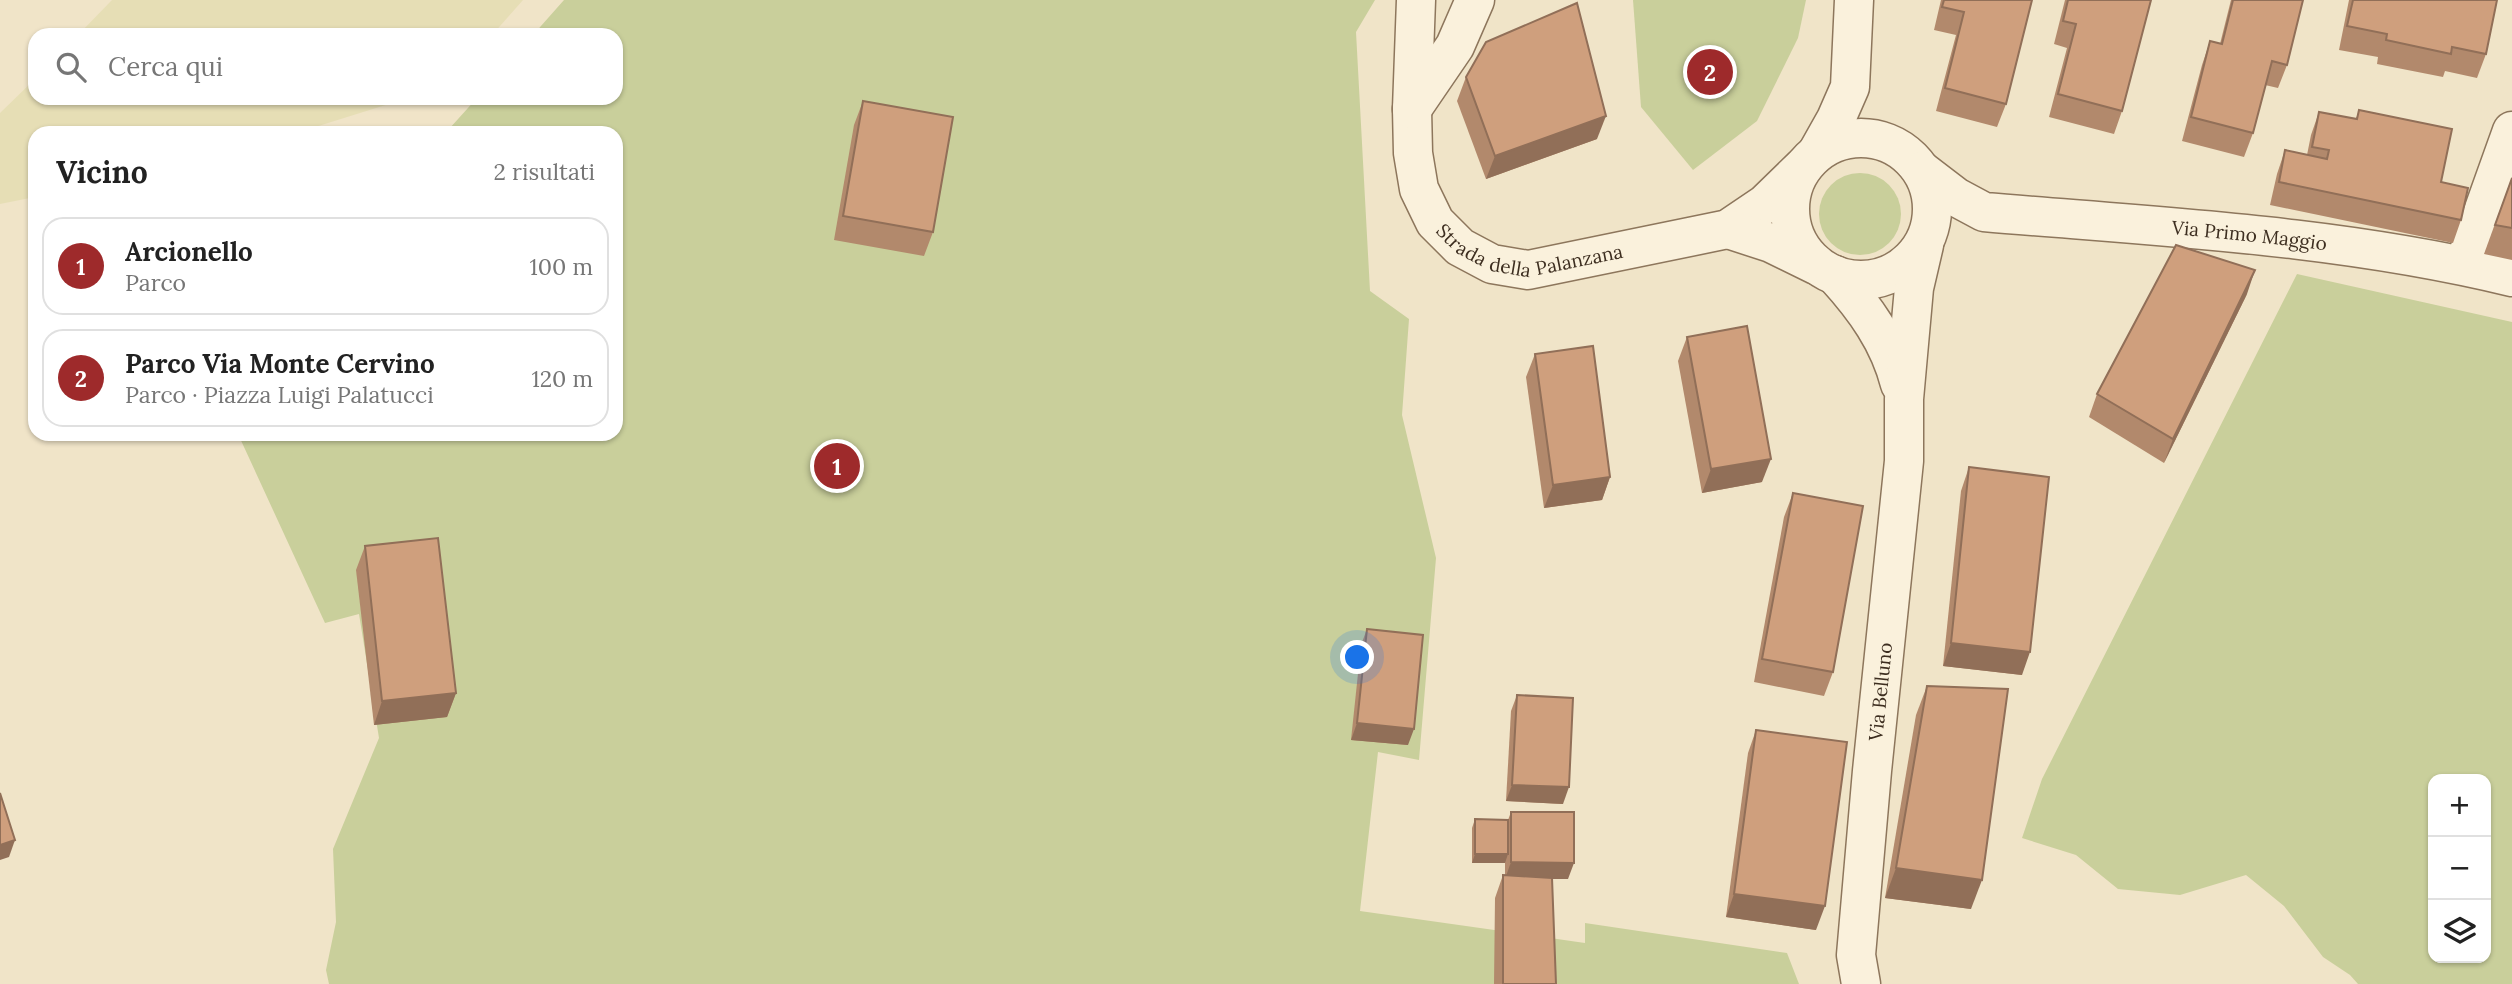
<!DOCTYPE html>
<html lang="it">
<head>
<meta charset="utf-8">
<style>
  :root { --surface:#fff; --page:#f2f2f2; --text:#222; --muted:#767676; --line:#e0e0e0; --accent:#9e2a2b }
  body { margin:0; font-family:Lora,serif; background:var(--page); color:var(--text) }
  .controls { position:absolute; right:21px; bottom:21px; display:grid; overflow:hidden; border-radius:14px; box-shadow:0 2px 5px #0004 }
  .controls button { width:63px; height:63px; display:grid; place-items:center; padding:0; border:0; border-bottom:2px solid var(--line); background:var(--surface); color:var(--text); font:35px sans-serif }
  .you { position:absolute; left:1358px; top:658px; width:24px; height:24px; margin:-18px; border:5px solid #fff; border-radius:50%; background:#1a73e8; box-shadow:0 0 0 10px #1a73e833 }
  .badge { display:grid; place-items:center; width:46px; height:46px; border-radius:50%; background:var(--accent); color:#fff; font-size:23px; font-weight:700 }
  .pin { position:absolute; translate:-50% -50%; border:4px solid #fff; box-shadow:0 2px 7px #0006 }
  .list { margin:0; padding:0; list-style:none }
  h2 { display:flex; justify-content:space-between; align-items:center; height:91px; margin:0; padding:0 28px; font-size:30px }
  h2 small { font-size:23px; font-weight:400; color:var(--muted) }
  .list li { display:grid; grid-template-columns:46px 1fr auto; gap:21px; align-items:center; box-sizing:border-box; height:98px; margin:0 14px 14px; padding:0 14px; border:2px solid var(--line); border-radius:21px }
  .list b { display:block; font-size:26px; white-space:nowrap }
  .list p { margin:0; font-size:23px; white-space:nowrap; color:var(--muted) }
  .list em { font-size:23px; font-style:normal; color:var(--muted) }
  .icon { flex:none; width:38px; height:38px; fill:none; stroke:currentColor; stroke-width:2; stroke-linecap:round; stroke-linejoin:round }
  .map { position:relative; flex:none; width:2512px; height:984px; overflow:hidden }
  .search { position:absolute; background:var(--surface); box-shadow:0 2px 5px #0004; left:28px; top:28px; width:595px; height:77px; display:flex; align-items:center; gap:18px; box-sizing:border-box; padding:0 24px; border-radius:21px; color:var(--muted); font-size:26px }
  .panel { position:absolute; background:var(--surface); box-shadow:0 2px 5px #0004; left:28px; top:126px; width:595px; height:315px; border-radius:21px }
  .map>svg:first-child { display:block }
  .farmland { fill:#e6deb5 }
  .green { fill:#c9cf9b; fill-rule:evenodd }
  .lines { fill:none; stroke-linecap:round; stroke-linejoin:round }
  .minor-casing { stroke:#8d765c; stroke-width:41 }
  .minor { stroke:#faf1dc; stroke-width:38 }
  .wall { fill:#b2896c }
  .shaded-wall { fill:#916f58 }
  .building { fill:#cf9f7d; stroke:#916f58; stroke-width:2 }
  .labels { text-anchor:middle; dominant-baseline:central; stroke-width:5; stroke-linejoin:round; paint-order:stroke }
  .street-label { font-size:19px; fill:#3d2e20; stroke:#f7eed8 }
</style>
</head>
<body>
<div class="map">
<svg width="2512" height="984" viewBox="0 0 2512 984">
  <rect width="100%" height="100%" fill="#f0e4c8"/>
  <g class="farmland">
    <path d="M112,0H523L492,35H78Z"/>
    <path d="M35,79V98H408L296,133H35V197L0,204V113Z"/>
  </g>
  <g class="green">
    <path d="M564,0H1375L1356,32L1370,291L1409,319L1402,415L1436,558L1419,760L1378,752L1360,911L1585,943V923L1787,953L1799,984H329L326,970L336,922L333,849L379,738L359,614L325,623L238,434H616V133H435L449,129L477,98H616V35H533Z"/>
    <path d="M1633,0H1806L1798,38L1757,121L1693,170L1641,107Z"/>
    <circle cx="1860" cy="214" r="41"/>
    <path d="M2297,274L2512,322V984H2358L2350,975L2323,957L2284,906L2246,875L2180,895L2118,889L2076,855L2022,838L2042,779ZM2486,779V958H2433V779Z"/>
  </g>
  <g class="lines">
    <g class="minor-casing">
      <g id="minor">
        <path id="s1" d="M1416,0L1412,109L1413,153L1419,189L1435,222L1460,247L1492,264L1528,270L1728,229L1765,204L1803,167"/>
        <path d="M1412,109L1455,46L1475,0"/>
        <circle cx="1861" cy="209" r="71"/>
        <path d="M1818,151L1836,119L1850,87L1854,0"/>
        <path id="s2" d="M1922,171L1956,197L1984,212C2161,227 2339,235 2512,277"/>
        <path d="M1728,229L1771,243L1816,265"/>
        <path d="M2464,265L2512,131"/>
        <path d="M1835,275C1865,308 1889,341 1900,384"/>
        <path id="s3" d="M1861,984L1856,955L1872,771L1904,461V399L1914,288L1924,245"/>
      </g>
    </g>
    <use href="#minor" class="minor"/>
  </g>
  <g class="wall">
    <path d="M1941,0H2032L2006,104L1997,127L1936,111L1956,35L1934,30Z"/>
    <path d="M2065,0H2151L2122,111L2114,134L2049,117L2067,48L2054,44Z"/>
    <path d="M2231,0H2303L2287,65L2278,88L2265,85L2253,133L2244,157L2182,141L2202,65L2210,41L2220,44Z"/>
    <path d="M2349,0H2497L2486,54L2477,78L2445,71L2443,77L2377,64L2378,57L2339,50Z"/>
    <path d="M1466,77L1597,139L1486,179L1457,101Z"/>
    <path d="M863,101L933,232L924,256L834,240L854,125Z"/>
    <path d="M2359,110L2441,182L2461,220L2453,243L2270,205L2277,174L2285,150L2307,155L2311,135L2319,112L2356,119Z"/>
    <path d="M2512,177V260L2484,254Z"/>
    <path d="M2247,294L2164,463L2089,417L2097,394Z"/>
    <path d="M1687,337L1762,482L1702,493L1678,361Z"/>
    <path d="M1535,354L1610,477L1602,500L1544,508L1526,377Z"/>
    <path d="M1969,467L2022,675L1943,666L1961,491Z"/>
    <path d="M1793,493L1833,672L1824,696L1754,682L1784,517Z"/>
    <path d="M365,546L456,693L447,717L374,725L356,570Z"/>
    <path d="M1367,629L1408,745L1351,740L1361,645Z"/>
    <path d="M1927,686L1971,909L1885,898L1916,715Z"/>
    <path d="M1517,695L1563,804L1506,801L1511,711Z"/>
    <path d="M1756,730L1816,930L1726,917L1748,753Z"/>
    <path d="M1511,812L1568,879H1552L1556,984H1494L1495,898L1503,875H1505V862V863H1472V828L1475,819L1508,820Z"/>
  </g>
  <g class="shaded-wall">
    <path d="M1606,116L1597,139L1486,179L1495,156Z"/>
    <path d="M2255,270L2247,294L2164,463L2173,439Z"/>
    <path d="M1771,459L1762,482L1702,493L1711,469Z"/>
    <path d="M1610,477L1602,500L1544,508L1553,485Z"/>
    <path d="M1951,643L2030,652L2022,675L1943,666Z"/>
    <path d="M456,693L447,717L374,725L382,701Z"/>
    <path d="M1357,723L1414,729L1408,745L1351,740Z"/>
    <path d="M1512,785L1569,787L1563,804L1506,801Z"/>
    <path d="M15,840L9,857L0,860V845Z"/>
    <path d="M1475,854H1508L1505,863H1472Z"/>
    <path d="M1511,862L1574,863L1568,879H1505Z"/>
    <path d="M1896,868L1982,880L1971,909L1885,898Z"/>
    <path d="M1734,894L1825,906L1816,930L1726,917Z"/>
  </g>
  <g class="building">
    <path d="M1944,0H2032L2006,104L1945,88L1964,12L1942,7Z"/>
    <path d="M2068,0H2151L2122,111L2058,94L2076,24L2063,21Z"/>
    <path d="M2233,0H2303L2287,65L2272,61L2253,133L2191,117L2210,41L2222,44Z"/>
    <path d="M2353,0H2497L2486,54L2452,47L2451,54L2386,40L2387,34L2347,26Z"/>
    <path d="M1577,3L1606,116L1495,156L1466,77L1486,42Z"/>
    <path d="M863,101L953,117L933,232L843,216Z"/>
    <path d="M2359,110L2452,129L2441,182L2468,188L2461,220L2279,182L2285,150L2327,159L2329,150L2312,147L2319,112L2357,119Z"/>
    <path d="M2512,178V228L2495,225Z"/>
    <path d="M2176,245L2255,270L2173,439L2097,394Z"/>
    <path d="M1747,326L1771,459L1711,469L1687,337Z"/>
    <path d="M1593,346L1610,477L1553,485L1535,354Z"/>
    <path d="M1969,467L2049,477L2030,652L1951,643Z"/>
    <path d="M1793,493L1863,506L1833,672L1762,659Z"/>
    <path d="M438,538L456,693L382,701L365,546Z"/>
    <path d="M1367,629L1423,635L1414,729L1357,723Z"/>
    <path d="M1927,686L2008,689L1982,880L1896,868Z"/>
    <path d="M1517,695L1573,698L1569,787L1512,785Z"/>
    <path d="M1756,730L1847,742L1825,906L1734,894Z"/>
    <path d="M0,793L15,840L0,845Z"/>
    <path d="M1511,812H1574V863L1511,862Z"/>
    <path d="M1475,819L1508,820V854H1475Z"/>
    <path d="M1503,875L1552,878L1556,984H1503Z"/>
  </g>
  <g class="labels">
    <g class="street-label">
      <text stroke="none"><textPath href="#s1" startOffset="332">Strada della Palanzana</textPath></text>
      <text stroke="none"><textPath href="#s2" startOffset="341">Via Primo Maggio</textPath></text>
      <text stroke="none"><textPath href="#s3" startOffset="294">Via Belluno</textPath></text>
    </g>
  </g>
</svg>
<div class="controls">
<button>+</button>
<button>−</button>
<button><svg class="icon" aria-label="layers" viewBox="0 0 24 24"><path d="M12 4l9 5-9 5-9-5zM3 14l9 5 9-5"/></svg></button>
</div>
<div class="you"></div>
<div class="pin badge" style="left:837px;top:466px">1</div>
<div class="pin badge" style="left:1710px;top:72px">2</div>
<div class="search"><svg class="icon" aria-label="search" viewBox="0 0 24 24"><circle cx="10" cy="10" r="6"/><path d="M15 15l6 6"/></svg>Cerca qui</div>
<section class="panel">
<h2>Vicino<small>2 risultati</small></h2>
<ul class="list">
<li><span class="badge">1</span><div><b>Arcionello</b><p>Parco</p></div><em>100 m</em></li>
<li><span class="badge">2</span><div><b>Parco Via Monte Cervino</b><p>Parco · Piazza Luigi Palatucci</p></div><em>120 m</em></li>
</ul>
</section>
</div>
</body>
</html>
